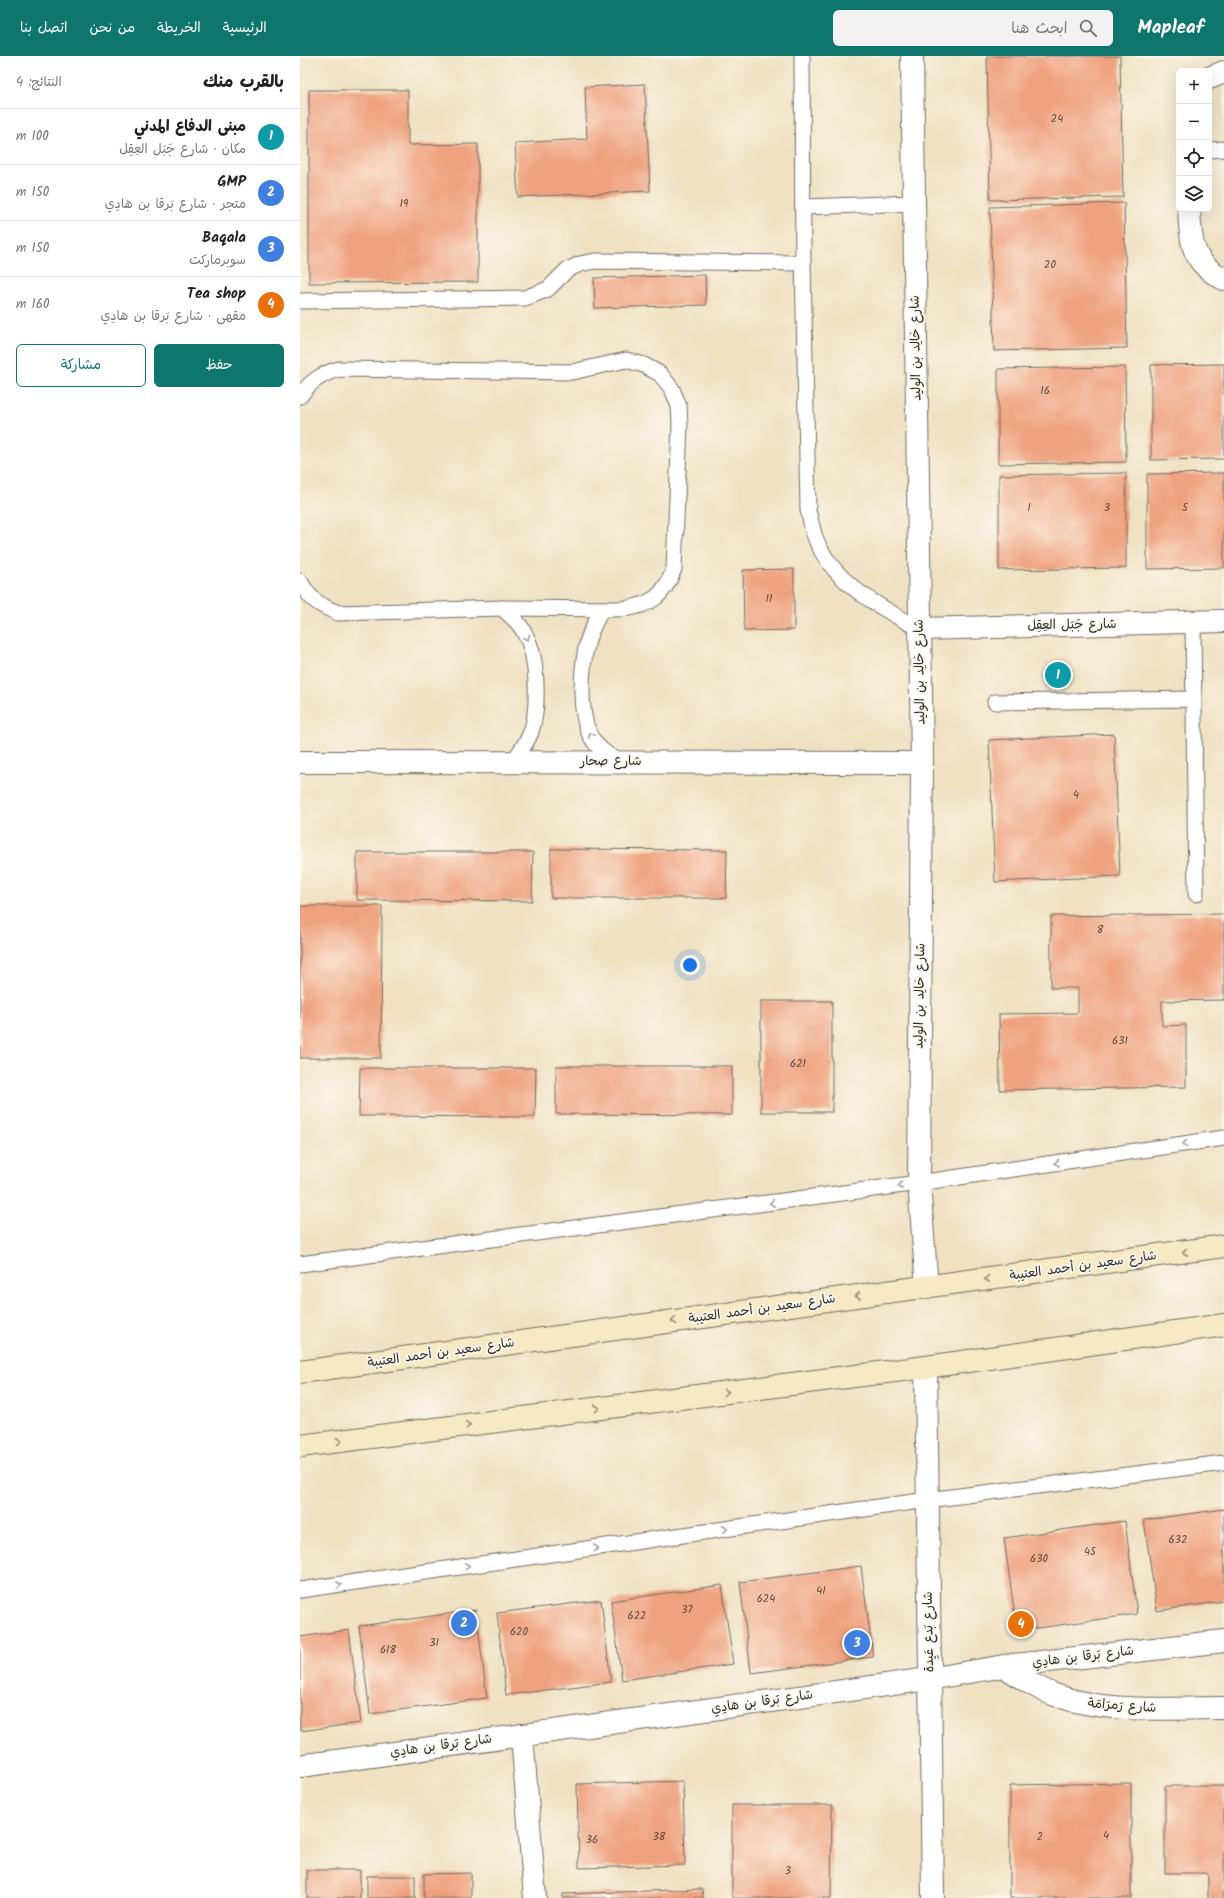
<!DOCTYPE html>
<html lang="ar">
<head>
<meta charset="utf-8">
<style>
  :root { --surface:#fff; --page:#f2f2f2; --text:#222; --muted:#767676; --line:#e0e0e0; --accent:#0f766e }
  body { margin:0; font-family:Kalam,"Playpen Sans Arabic",sans-serif; background:var(--page); color:var(--text); direction:rtl }
  .controls { position:absolute; right:12px; top:12px; display:grid; overflow:hidden; border-radius:6px; box-shadow:0 4px 16px #0002 }
  .controls button { width:36px; height:36px; display:grid; place-items:center; padding:0; border:0; border-bottom:1px solid var(--line); background:var(--surface); color:var(--text); font:20px sans-serif }
  .you { position:absolute; left:390px; top:909px; width:14px; height:14px; margin:-10px; border:3px solid #fff; border-radius:50%; background:#1a73e8; box-shadow:0 0 0 6px #1a73e833 }
  .badge { display:grid; place-items:center; width:26px; height:26px; border-radius:50%; background:var(--accent); color:#fff; font-size:13px; font-weight:700 }
  .pin { position:absolute; translate:-50% -50%; border:2px solid #fff; box-shadow:0 1px 4px #0006 }
  .list { margin:0; padding:0; list-style:none }
  h2 { display:flex; justify-content:space-between; align-items:center; height:52px; margin:0; padding:0 16px; font-size:17px }
  h2 small { font-size:13px; font-weight:400; color:var(--muted) }
  .list li { display:grid; grid-template-columns:26px 1fr auto; gap:12px; align-items:center; box-sizing:border-box; height:56px; padding:0 16px; border-top:1px solid var(--line) }
  .list b { display:block; font-size:15px; white-space:nowrap }
  .list p { margin:0; font-size:13px; white-space:nowrap; color:var(--muted) }
  .list em { font-size:13px; font-style:normal; color:var(--muted) }
  .actions { display:flex; gap:8px; padding:12px 16px }
  .actions a { flex:1; padding:9px 0; border:1px solid var(--accent); border-radius:6px; text-align:center; font-size:14px; color:var(--accent) }
  .actions .main { background:var(--accent); color:#fff }
  .icon { flex:none; width:22px; height:22px; fill:none; stroke:currentColor; stroke-width:2; stroke-linecap:round; stroke-linejoin:round }
  .map { position:relative; flex:none; width:924px; height:1842px; overflow:hidden; direction:ltr }
  header { display:flex; align-items:center; gap:24px; box-sizing:border-box; height:56px; padding:0 20px; background:var(--accent); color:#fff }
  header strong { font-size:19px }
  nav { display:flex; gap:22px; margin-inline-start:auto; font-size:14px }
  .search { width:280px; height:36px; background:var(--page); display:flex; align-items:center; gap:10px; box-sizing:border-box; padding:0 14px; border-radius:6px; color:var(--muted); font-size:15px }
  main { display:flex }
  aside { flex:1; background:var(--surface) }
  .map>svg:first-child { display:block }
  .building { fill:#efa27f }
  .lines { fill:none; stroke-linecap:round; stroke-linejoin:round }
  .lane-casing { stroke:#706b60; stroke-width:17 }
  .street-casing { stroke:#706b60; stroke-width:24 }
  .secondary-casing { stroke:#706b60; stroke-width:24 }
  .lane { stroke:#fff; stroke-width:15 }
  .street { stroke:#fff; stroke-width:22 }
  .secondary { stroke:#f7e9c3; stroke-width:22 }
  .oneway { stroke:#a0a0a0 }
  .oneway2 { stroke:#918a77 }
  .labels { text-anchor:middle; dominant-baseline:central; stroke-width:3.5; stroke-linejoin:round; paint-order:stroke }
  .number-label { font-size:11px; fill:#5c4940 }
  .street-label { font-size:13px; fill:#2b2b2b; stroke:#fbf7ec }
</style>
</head>
<body>
<header>
<strong>Mapleaf</strong>
<div class="search"><svg class="icon" aria-label="search" viewBox="0 0 24 24"><circle cx="10" cy="10" r="6"/><path d="M15 15l6 6"/></svg>ابحث هنا</div>
<nav><a>الرئيسية</a><a>الخريطة</a><a>من نحن</a><a>اتصل بنا</a></nav>
</header>
<main>
<div class="map">
<svg width="924" height="1842" viewBox="0 0 924 1842">
  <rect width="100%" height="100%" fill="#fbf7ec"/>
  <filter id="ink" filterUnits="userSpaceOnUse"><feTurbulence type="fractalNoise" baseFrequency=".025" numOctaves="2"/><feDisplacementMap in="SourceGraphic" scale="8" xChannelSelector="R" yChannelSelector="G"/><feConvolveMatrix kernelMatrix="1 2 1 2 8 2 1 2 1" color-interpolation-filters="sRGB"/></filter>
  <filter id="wash" filterUnits="userSpaceOnUse"><feTurbulence type="fractalNoise" baseFrequency=".012" numOctaves="4" result="noise"/><feDisplacementMap in="SourceGraphic" scale="16" xChannelSelector="R" yChannelSelector="G"/><feGaussianBlur stdDeviation="0.9" result="paint"/><feColorMatrix in="noise" values="0 0 0 0 0 0 0 0 0 0 0 0 0 0 0 0 0 1.4 0 .05"/><feComposite in="paint" operator="in"/></filter>
  <g filter="url(#wash)">
    <rect width="100%" height="100%" fill="#f0e1c3"/>
    <g id="blocks">
      <g class="building">
        <path d="M687,0H820L823,141L690,144Z"/>
        <path d="M345,28L350,135L218,141L215,87L287,83L285,31Z"/>
        <path d="M9,34H108V89L178,88V226L9,227Z"/>
        <path d="M824,147L827,292L694,295L690,151Z"/>
        <path d="M405,219L406,249L295,252L294,222Z"/>
        <path d="M924,308V403L851,404V309Z"/>
        <path d="M825,311L826,406L698,408V313Z"/>
        <path d="M826,417V512L699,514V419Z"/>
        <path d="M924,417V512L847,513V418Z"/>
        <path d="M494,513V574L444,575L443,514Z"/>
        <path d="M814,678L820,820L695,826L689,684Z"/>
        <path d="M251,793L427,794L426,842H251Z"/>
        <path d="M57,796H233L232,845L57,844Z"/>
        <path d="M0,850H82L81,1002H0Z"/>
        <path d="M924,858V944L862,945V970L886,969V1031L700,1034L699,958L778,957V932H751V860Z"/>
        <rect x="461" y="945" width="71" height="111"/>
        <path d="M256,1010H432V1059L256,1058Z"/>
        <path d="M60,1012H236L235,1061L59,1060Z"/>
        <path d="M924,1453V1545L857,1555L844,1464Z"/>
        <path d="M825,1465L837,1558L717,1575L704,1482Z"/>
        <path d="M561,1510L573,1601L451,1617L440,1526Z"/>
        <path d="M422,1529L433,1608L322,1624L311,1545Z"/>
        <path d="M301,1544L311,1626L206,1639L197,1557Z"/>
        <path d="M176,1554L187,1642L70,1658L59,1570Z"/>
        <path d="M49,1574L61,1667L0,1675V1581Z"/>
        <path d="M383,1725L385,1809L279,1812L277,1728Z"/>
        <path d="M831,1727V1842H710V1729Z"/>
        <path d="M865,1730H924V1842H908V1817H865Z"/>
        <path d="M432,1749H532L531,1842H432Z"/>
        <rect x="7" y="1814" width="53" height="28"/>
        <path d="M171,1817V1842H124V1818Z"/>
        <rect x="67" y="1820" width="48" height="22"/>
        <path d="M402,1833L403,1842H263V1838Z"/>
      </g>
    </g>
  </g>
  <g filter="url(#ink)">
    <use href="#blocks" fill-opacity="0" stroke="#706b60" stroke-width="1"/>
    <g class="lines">
      <g class="lane-casing">
        <g id="lane">
          <path d="M502,0L503,207L508,454C510,462 512,472 515,481C533,528 579,550 620,573"/>
          <path d="M909,94L924,93"/>
          <path d="M503,151L614,147"/>
          <path d="M0,245L225,242L248,233L267,214L280,208L295,205L503,207"/>
          <path d="M0,340C11,325 21,318 39,313L272,316L326,304L344,309L360,318L372,333L379,350L380,369L374,513C364,540 351,550 322,553L202,552L38,557C19,549 10,544 0,525"/>
          <path d="M202,552C211,560 221,568 226,580C238,602 239,652 231,676C227,687 220,696 213,705"/>
          <path d="M302,553C297,563 291,573 288,584C281,610 278,657 291,681C297,692 307,699 318,705"/>
          <path d="M893,567L896,838"/>
          <path d="M695,646L894,643"/>
          <path d="M0,1208L619,1127L924,1082"/>
          <path d="M0,1534L627,1444L924,1407"/>
        </g>
      </g>
      <g class="street-casing">
        <g id="street">
          <path d="M612,0L622,707L619,1127L627,1231"/>
          <path d="M909,22L924,16"/>
          <path d="M889,153C891,186 891,207 924,223"/>
          <path d="M620,573L924,565"/>
          <path d="M0,706L622,707"/>
          <path d="M626,1311L633,1842"/>
          <path d="M704,1610C720,1621 736,1632 755,1639C808,1658 868,1652 924,1652"/>
          <path d="M222,1679L235,1842"/>
          <path d="M0,1710L629,1623L704,1610L924,1585"/>
        </g>
      </g>
      <g class="secondary-casing">
        <g id="secondary">
          <path d="M0,1316L924,1190"/>
          <path d="M0,1390L626,1311L924,1269"/>
        </g>
      </g>
      <use href="#lane" class="lane"/>
      <use href="#street" class="street"/>
      <use href="#secondary" class="secondary"/>
    </g>
    <defs><path id="oneway-chevron" d="M-2-3.5L2.5 0L-2 3.5" fill="none" stroke-width="1.6" stroke-linecap="round" stroke-linejoin="round"/></defs>
    <g class="oneway">
      <use href="#oneway-chevron" transform="translate(227 582) rotate(64)"/>
      <use href="#oneway-chevron" transform="translate(291 679) rotate(-117)"/>
      <use href="#oneway-chevron" transform="translate(885 1088) rotate(172)"/>
      <use href="#oneway-chevron" transform="translate(757 1107) rotate(172)"/>
      <use href="#oneway-chevron" transform="translate(600 1130) rotate(173)"/>
      <use href="#oneway-chevron" transform="translate(472 1147) rotate(173)"/>
      <use href="#oneway-chevron" transform="translate(425 1473) rotate(-8)"/>
      <use href="#oneway-chevron" transform="translate(296 1492) rotate(-8)"/>
      <use href="#oneway-chevron" transform="translate(167 1510) rotate(-8)"/>
      <use href="#oneway-chevron" transform="translate(39 1529) rotate(-8)"/>
    </g>
    <g class="oneway2">
      <use href="#oneway-chevron" transform="translate(885 1196) rotate(172)"/>
      <use href="#oneway-chevron" transform="translate(687 1223) rotate(172)"/>
      <use href="#oneway-chevron" transform="translate(558 1240) rotate(172)"/>
      <use href="#oneway-chevron" transform="translate(374 1265) rotate(172)"/>
      <use href="#oneway-chevron" transform="translate(426 1336) rotate(-7)"/>
      <use href="#oneway-chevron" transform="translate(297 1352) rotate(-7)"/>
      <use href="#oneway-chevron" transform="translate(168 1369) rotate(-7)"/>
      <use href="#oneway-chevron" transform="translate(39 1385) rotate(-7)"/>
    </g>
  </g>
  <g class="labels">
    <g class="number-label">
      <text x="757" y="63">24</text>
      <text x="104" y="148">19</text>
      <text x="750" y="209">20</text>
      <text x="745" y="335">16</text>
      <text x="729" y="452">1</text>
      <text x="807" y="452">3</text>
      <text x="885" y="452">5</text>
      <text x="469" y="543">11</text>
      <text x="776" y="739">4</text>
      <text x="800" y="874">8</text>
      <text x="820" y="985">631</text>
      <text x="498" y="1008">621</text>
      <text x="878" y="1484">632</text>
      <text x="790" y="1496">45</text>
      <text x="739" y="1503">630</text>
      <text x="521" y="1535">41</text>
      <text x="466" y="1543">624</text>
      <text x="387" y="1554">37</text>
      <text x="337" y="1560">622</text>
      <text x="219" y="1576">620</text>
      <text x="134" y="1587">31</text>
      <text x="88" y="1594">618</text>
      <text x="806" y="1780">4</text>
      <text x="359" y="1781">38</text>
      <text x="740" y="1781">2</text>
      <text x="292" y="1784">36</text>
      <text x="488" y="1815">3</text>
    </g>
    <g class="street-label">
      <text transform="translate(616 292) rotate(-91)">شارع خالِد بن الوليد</text>
      <text transform="translate(772 569) rotate(-1)">شارع جَبَل العِقِل</text>
      <text transform="translate(620 616) rotate(-91)">شارع خالِد بن الوليد</text>
      <text x="311" y="705">شارع صحار</text>
      <text transform="translate(620 940) rotate(-89)">شارع خالِد بن الوليد</text>
      <text transform="translate(783 1210) rotate(-8)">شارع سعيد بن أحمد العتيبة</text>
      <text transform="translate(462 1253) rotate(-8)">شارع سعيد بن أحمد العتيبة</text>
      <text transform="translate(141 1297) rotate(-8)">شارع سعيد بن أحمد العتيبة</text>
      <text transform="translate(629 1576) rotate(-91)">شارع بَدع عَيِدة</text>
      <text transform="translate(783 1601) rotate(-7)">شارع بَرقا بن هادِي</text>
      <text transform="translate(462 1646) rotate(-8)">شارع بَرقا بن هادِي</text>
      <text transform="translate(822 1650) rotate(4)">شارع رَمرَامَة</text>
      <text transform="translate(141 1690) rotate(-8)">شارع بَرقا بن هادِي</text>
    </g>
  </g>
</svg>
<div class="controls">
<button>+</button>
<button>−</button>
<button><svg class="icon" aria-label="locate" viewBox="0 0 24 24"><circle cx="12" cy="12" r="6"/><path d="M12 2v4M12 18v4M2 12h4M18 12h4"/></svg></button>
<button><svg class="icon" aria-label="layers" viewBox="0 0 24 24"><path d="M12 4l9 5-9 5-9-5zM3 14l9 5 9-5"/></svg></button>
</div>
<div class="you"></div>
<div class="pin badge" style="left:758px;top:619px;background:#0f9aa8">1</div>
<div class="pin badge" style="left:164px;top:1567px;background:#3f7fe0">2</div>
<div class="pin badge" style="left:557px;top:1587px;background:#3f7fe0">3</div>
<div class="pin badge" style="left:721px;top:1568px;background:#e8710a">4</div>
</div>
<aside>
<h2>بالقرب منك<small>النتائج: 4</small></h2>
<ul class="list">
<li><span class="badge" style="background:#0f9aa8">1</span><div><b>مبنى الدفاع المدني</b><p>مكان · شارع جَبَل العِقِل</p></div><em>100 m</em></li>
<li><span class="badge" style="background:#3f7fe0">2</span><div><b>GMP</b><p>متجر · شارع بَرقا بن هادِي</p></div><em>150 m</em></li>
<li><span class="badge" style="background:#3f7fe0">3</span><div><b>Baqala</b><p>سوبرماركت</p></div><em>150 m</em></li>
<li><span class="badge" style="background:#e8710a">4</span><div><b>Tea shop</b><p>مقهى · شارع بَرقا بن هادِي</p></div><em>160 m</em></li>
</ul>
<div class="actions"><a class="main">حفظ</a><a>مشاركة</a></div>
</aside>
</main>
</body>
</html>
